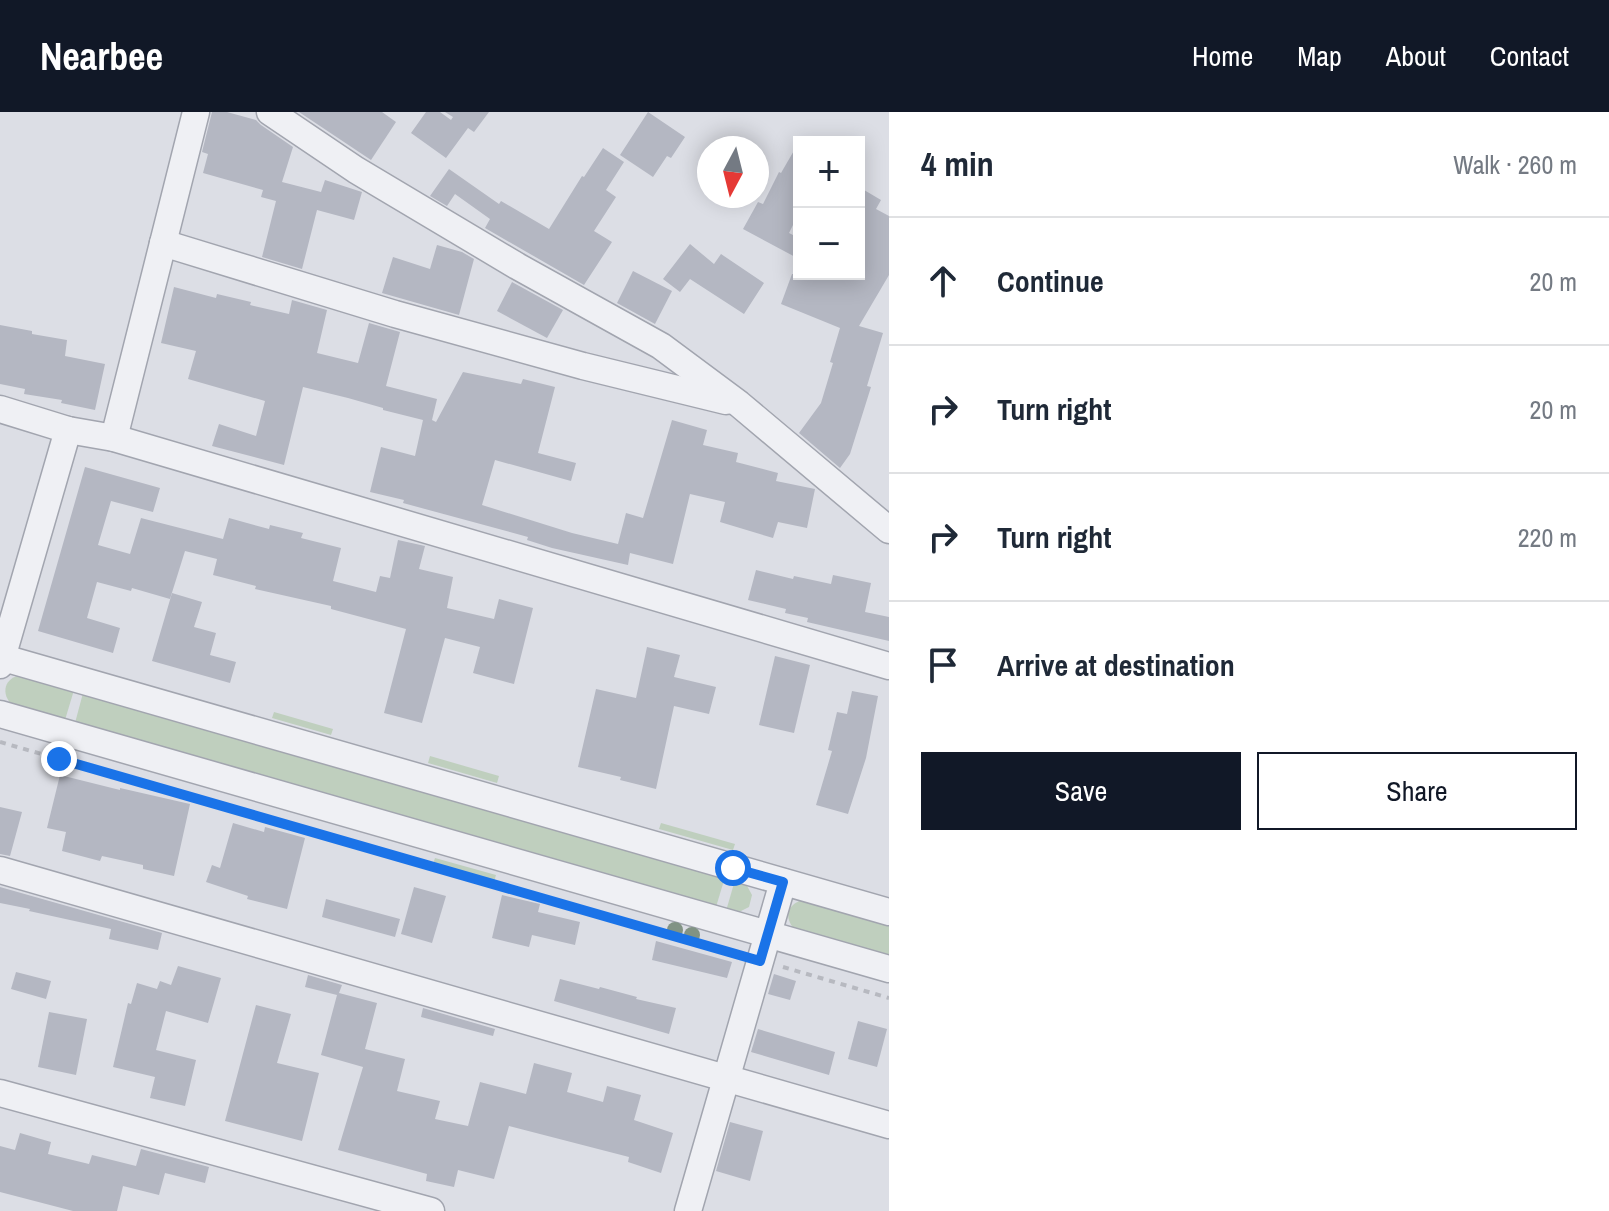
<!DOCTYPE html>
<html lang="en">
<head>
<meta charset="utf-8">
<style>
  :root { --surface:#fff; --page:#f2f2f3; --text:#1f2937; --muted:#747a83; --line:#e0e1e3; --accent:#111827 }
  body { margin:0; font-family:"Archivo Narrow",sans-serif; background:var(--page); color:var(--text) }
  .controls { position:absolute; right:24px; top:24px; display:grid; overflow:hidden; border-radius:0px; box-shadow:0 4px 20px #0003 }
  .controls button { width:72px; height:72px; display:grid; place-items:center; padding:0; border:0; border-bottom:2px solid var(--line); background:var(--surface); color:var(--text); font:40px sans-serif }
  .compass { position:absolute; left:697px; top:24px; width:72px; height:72px; border-radius:50%; background:var(--surface); box-shadow:0 4px 20px #0003; rotate:187deg }
  .stop { position:absolute; width:24px; height:24px; margin:-18px; border:6px solid #1a73e8; border-radius:50%; background:#fff }
  .stop.end { background:#1a73e8; border-color:#fff; box-shadow:0 2px 8px #0008 }
  .list { margin:0; padding:0; list-style:none }
  h2 { display:flex; justify-content:space-between; align-items:center; height:104px; margin:0; padding:0 32px; font-size:34px }
  h2 small { font-size:26px; font-weight:400; color:var(--muted) }
  .list li { display:grid; grid-template-columns:52px 1fr auto; gap:24px; align-items:center; box-sizing:border-box; height:128px; padding:0 32px; border-top:2px solid var(--line) }
  .list b { display:block; font-size:30px; white-space:nowrap }
  .list em { font-size:26px; font-style:normal; color:var(--muted) }
  .actions { display:flex; gap:16px; padding:24px 32px }
  .actions a { flex:1; padding:18px 0; border:2px solid var(--accent); border-radius:0px; text-align:center; font-size:28px; color:var(--accent) }
  .actions .main { background:var(--accent); color:#fff }
  .icon { flex:none; width:44px; height:44px; fill:none; stroke:currentColor; stroke-width:2; stroke-linecap:round; stroke-linejoin:round }
  .map { position:relative; flex:none; width:889px; height:1099px; overflow:hidden }
  header { display:flex; align-items:center; gap:48px; box-sizing:border-box; height:112px; padding:0 40px; background:var(--accent); color:#fff }
  header strong { font-size:38px }
  nav { display:flex; gap:44px; margin-inline-start:auto; font-size:28px }
  main { display:flex }
  aside { flex:1; background:var(--surface) }
  .map>svg:first-child { display:block }
  .green { fill:#bfcfbe }
  .building { fill:#b4b7c2 }
  .lines { fill:none; stroke-linecap:round; stroke-linejoin:round }
  .minor-casing { stroke:#a2a5af; stroke-width:29 }
  .path { stroke:#b7b9c0; stroke-width:4; stroke-dasharray:6 6; stroke-linecap:butt }
  .minor { stroke:#eff0f4; stroke-width:26 }
  .tree { fill:#819384 }
  .route { stroke:#1a73e8; stroke-width:10 }
</style>
</head>
<body>
<header>
<strong>Nearbee</strong>
<nav><a>Home</a><a>Map</a><a>About</a><a>Contact</a></nav>
</header>
<main>
<div class="map">
<svg width="889" height="1099" viewBox="0 0 889 1099">
  <rect width="100%" height="100%" fill="#dcdee5"/>
  <g class="green">
    <path d="M22,563L74,578L65,608L13,594C0,582 4,565 22,563Z"/>
    <path d="M83,581L725,765L716,795L75,611Z"/>
    <path d="M274,600L333,617L331,623L272,606Z"/>
    <path d="M430,644L499,664L497,671L428,651Z"/>
    <path d="M661,711L735,732L733,738L659,717Z"/>
    <path d="M435,746L496,763L494,770L433,752Z"/>
    <path d="M735,768L746,772L752,783L749,795L737,801L726,799Z"/>
    <path d="M802,788L889,812V845L794,817C784,805 787,793 802,788Z"/>
  </g>
  <g class="building">
    <path d="M212,0H227L256,8L261,13L293,35L282,70L321,80L325,68L362,80L354,108L317,98L302,157L262,145L276,89L261,85L263,78L203,61L208,42L202,40Z"/>
    <path d="M299,0H382L396,10L371,48Z"/>
    <path d="M426,0H440L451,8L453,5L445,0H489L474,20L468,16L446,46L411,21Z"/>
    <path d="M648,0L685,25L671,46L667,44L653,65L620,43Z"/>
    <path d="M799,30V101L789,121L799,126V147L743,117L758,90L763,92L779,60L781,61Z"/>
    <path d="M603,36L624,50L606,78L616,85L594,119L612,130L584,173L485,116L490,107L455,82L447,94L430,84L449,57L499,92L501,89L549,117L582,64L584,65Z"/>
    <path d="M859,75L881,88L876,97L889,104V163L859,214L883,221L867,274L871,275L850,342L840,356L799,321L821,291L833,251L830,250L840,216L781,192L792,162H859Z"/>
    <path d="M690,132L714,152L721,142L764,171L744,202L690,167L680,180L663,167Z"/>
    <path d="M437,133L462,140L474,147L459,203L382,181L393,145L430,157Z"/>
    <path d="M633,159L672,179L655,212L617,191Z"/>
    <path d="M512,170L563,198L547,226L497,199Z"/>
    <path d="M174,175L216,186L217,182L251,190L250,193L289,202L292,188L327,198L317,241L358,251L369,211L400,220L386,274L437,287L432,308L436,310L463,260L521,272L523,267L555,275L538,341L576,351L571,369L495,348L482,393L572,421L618,432L626,401L643,406L672,308L707,318L703,333L738,341L736,350L778,361L776,369L815,377L807,416L778,410L773,426L720,410L725,390L690,382L673,452L630,441L628,453L552,436L527,428L528,425L403,391L404,388L370,380L381,335L415,344L423,308L383,298V296L348,286L303,275L284,353L212,334L219,312L256,324L265,289L188,267L196,239L161,231Z"/>
    <path d="M0,213L32,219V222L67,228L65,244L105,252L95,298L61,291L62,288L24,282L25,277L0,272Z"/>
    <path d="M85,355L160,376L153,400L111,389L98,433L130,442L141,406L223,427L229,406L269,417L270,413L303,421L301,426L341,436L333,469L376,480L380,464L390,466L398,428L425,434L419,457L453,465L447,496L494,507L499,487L533,496L514,572L473,561L480,535L445,526L422,611L384,601L406,517L331,497V494L255,477L256,474L213,463L217,447L185,439L170,487L132,476L131,479L97,470L87,506L120,516L113,541L38,519Z"/>
    <path d="M756,458L793,467L794,464L831,472L833,463L871,471L865,500L889,505V529L807,510L808,506L785,501L786,497L748,488Z"/>
    <path d="M172,481L202,490L194,515L216,521L210,543L236,550L230,571L152,549Z"/>
    <path d="M647,535L680,543L674,565L716,575L709,602L674,594L656,677L620,668L621,665L578,655L596,577L636,586Z"/>
    <path d="M775,544L810,553L794,621L759,613Z"/>
    <path d="M852,579L878,584L866,646L848,702L816,693L832,639L828,638L837,600L847,602Z"/>
    <path d="M60,663L120,678V676L190,692L174,764L143,757V753L102,744L100,749L62,739L66,720L47,716Z"/>
    <path d="M0,695L22,700L10,744L0,742Z"/>
    <path d="M233,711L264,720L265,715L305,726L287,797L247,787L248,784L206,770L212,753L220,756Z"/>
    <path d="M0,775L162,821L158,838L109,827L111,817L29,799L30,797L0,791Z"/>
    <path d="M414,775L446,784L432,831L401,822Z"/>
    <path d="M502,783L540,792L538,800L580,810L575,833L532,823L529,835L492,826Z"/>
    <path d="M326,787L400,807L395,825L322,805Z"/>
    <path d="M656,829L732,850L727,866L652,848Z"/>
    <path d="M178,854L221,866L208,911L166,899L156,938L196,948L185,994L150,986L155,965L113,955L128,891L131,892L137,871L157,877L160,869L171,873Z"/>
    <path d="M16,860L51,869L46,887L11,877Z"/>
    <path d="M774,862L796,869L790,888L768,882Z"/>
    <path d="M308,863L342,873L339,881L377,891L365,937L405,947L397,979L440,989L435,1007L468,1014L480,970L526,982L534,951L572,961L567,980L603,990L607,974L641,983L634,1008L673,1021L661,1061L628,1050L629,1045L509,1014L494,1067L458,1058L454,1075L426,1069L427,1062L338,1038L363,955L321,943L337,883L305,875Z"/>
    <path d="M560,867L599,877L600,875L637,885L636,887L676,896L669,922L554,889Z"/>
    <path d="M256,893L291,902L277,951L319,961L302,1029L225,1009Z"/>
    <path d="M423,896L495,917L493,924L421,905Z"/>
    <path d="M49,900L87,907L76,963L38,955Z"/>
    <path d="M858,909L887,917L877,955L848,947Z"/>
    <path d="M758,917L835,940L829,963L751,940Z"/>
    <path d="M730,1010L763,1019L750,1069L716,1059Z"/>
    <path d="M20,1021L51,1030L48,1042L89,1052L92,1043L136,1054L141,1037L209,1055L205,1071L165,1061L159,1083L123,1074L117,1099H73L0,1080V1034L15,1038Z"/>
  </g>
  <g class="lines">
    <g class="minor-casing">
      <g id="minor">
        <path d="M270,0L356,58L517,154L661,234L739,292L889,418"/>
        <path d="M163,131L395,202L583,254L726,289"/>
        <path d="M0,297L68,318L114,326L889,554"/>
        <path d="M114,326L196,0"/>
        <path d="M0,545L889,800"/>
        <path d="M0,553L68,318"/>
        <path d="M0,602L889,857"/>
        <path d="M0,758L889,1013"/>
        <path d="M0,981L431,1099"/>
        <path d="M688,1099L783,770"/>
      </g>
    </g>
    <g class="path">
      <path d="M0,630L740,843"/>
      <path d="M783,855L889,886"/>
    </g>
    <use href="#minor" class="minor"/>
  </g>
  <g class="tree">
    <circle cx="675" cy="818" r="8"/>
    <circle cx="692" cy="823" r="8"/>
  </g>
  <g class="lines">
    <path class="route" d="M59,647L760,849L783,770L733,756"/>
  </g>
</svg>
<div class="controls">
<button>+</button>
<button>−</button>
</div>
<svg class="compass" viewBox="-18 -18 36 36"><path d="M0-13l5 13h-10z" fill="#e53935"/><path d="M0 13l5-13h-10z" fill="#747a83"/></svg>
<div class="stop" style="left:733px;top:756px"></div>
<div class="stop end" style="left:59px;top:647px"></div>
</div>
<aside>
<h2>4 min<small>Walk · 260 m</small></h2>
<ul class="list">
<li><svg class="icon" aria-label="ahead" viewBox="0 0 24 24"><path d="M12 20V5M6 11l6-6 6 6"/></svg><div><b>Continue</b></div><em>20 m</em></li>
<li><svg class="icon" aria-label="right" viewBox="0 0 24 24"><path d="M7 20v-9h11M14 6l5 5-5 5"/></svg><div><b>Turn right</b></div><em>20 m</em></li>
<li><svg class="icon" aria-label="right" viewBox="0 0 24 24"><path d="M7 20v-9h11M14 6l5 5-5 5"/></svg><div><b>Turn right</b></div><em>220 m</em></li>
<li><svg class="icon" aria-label="arrive" viewBox="0 0 24 24"><path d="M6 21V4h12l-3 4 3 4H6"/></svg><div><b>Arrive at destination</b></div></li>
</ul>
<div class="actions"><a class="main">Save</a><a>Share</a></div>
</aside>
</main>
</body>
</html>
